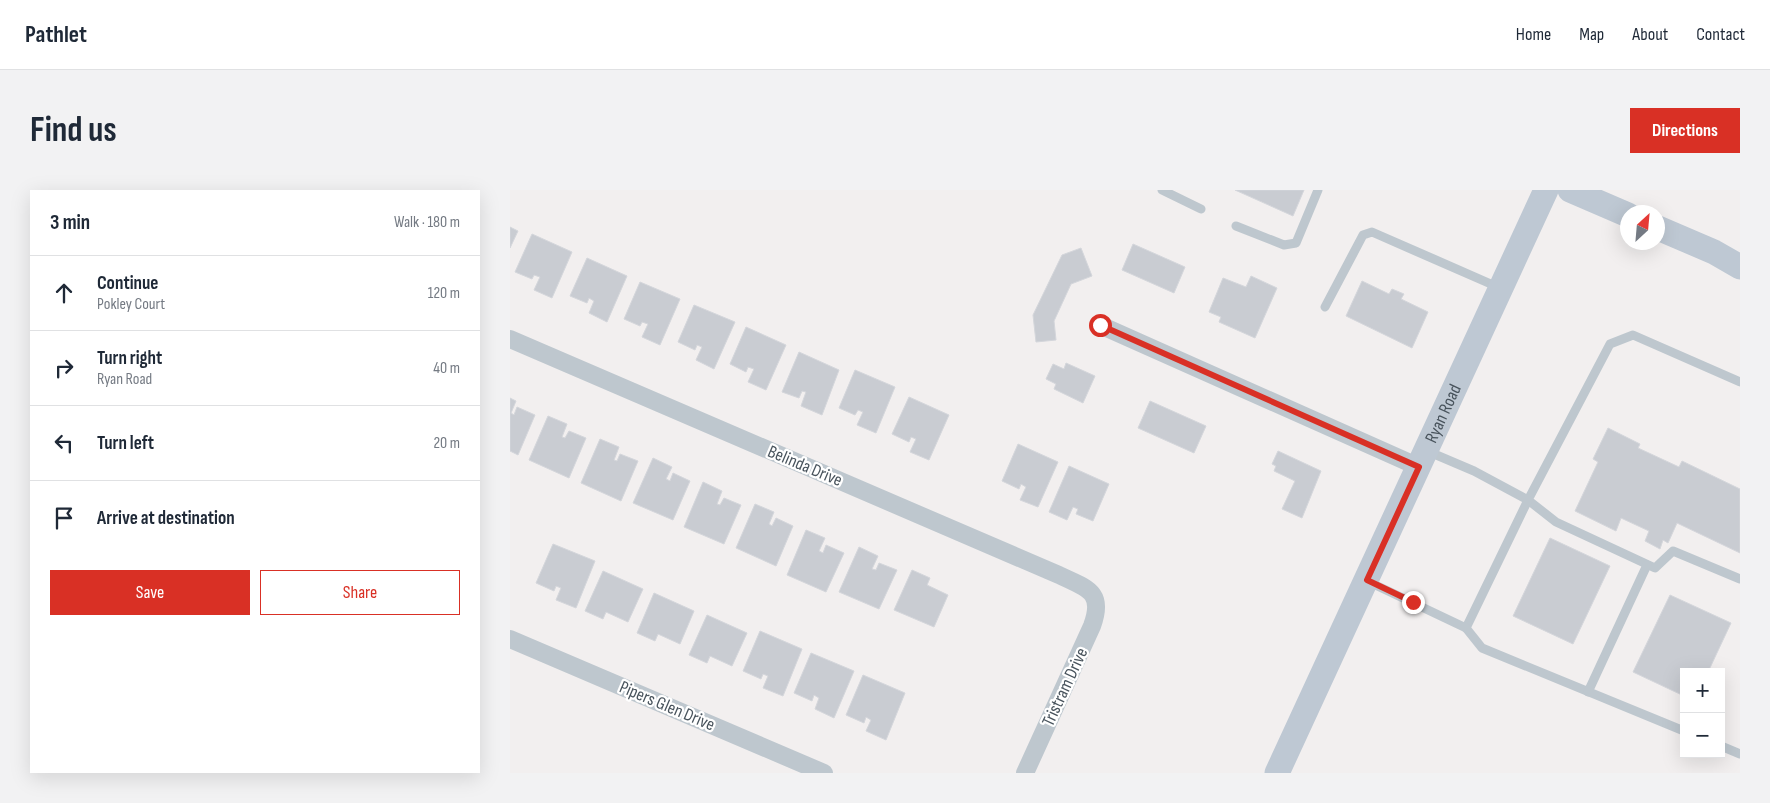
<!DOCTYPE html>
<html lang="en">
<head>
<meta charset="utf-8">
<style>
  :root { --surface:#fff; --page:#f2f2f3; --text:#1f2937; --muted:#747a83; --line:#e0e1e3; --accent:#d93025 }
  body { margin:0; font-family:"Sofia Sans Condensed",sans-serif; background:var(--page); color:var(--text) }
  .controls { position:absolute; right:15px; bottom:15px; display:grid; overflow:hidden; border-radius:0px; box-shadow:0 5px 20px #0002 }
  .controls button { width:45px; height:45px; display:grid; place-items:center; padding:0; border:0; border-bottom:1px solid var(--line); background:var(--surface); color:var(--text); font:25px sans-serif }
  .compass { position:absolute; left:1110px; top:15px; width:45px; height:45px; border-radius:50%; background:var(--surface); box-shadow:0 5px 20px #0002; rotate:26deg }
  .stop { position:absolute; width:15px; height:15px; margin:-11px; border:4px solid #d93025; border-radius:50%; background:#fff }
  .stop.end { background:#d93025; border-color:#fff; box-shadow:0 1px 5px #0008 }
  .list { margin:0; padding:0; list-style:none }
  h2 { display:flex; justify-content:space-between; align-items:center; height:65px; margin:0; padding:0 20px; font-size:21px }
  h2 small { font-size:16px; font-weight:400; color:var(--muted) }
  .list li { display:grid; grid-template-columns:32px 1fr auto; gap:15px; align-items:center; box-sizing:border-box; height:75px; padding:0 20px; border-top:1px solid var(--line) }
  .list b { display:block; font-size:19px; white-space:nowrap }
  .list p { margin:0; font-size:16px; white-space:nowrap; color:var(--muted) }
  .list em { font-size:16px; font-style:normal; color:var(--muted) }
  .actions { display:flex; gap:10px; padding:15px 20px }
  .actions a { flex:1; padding:11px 0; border:1px solid var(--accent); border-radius:0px; text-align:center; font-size:18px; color:var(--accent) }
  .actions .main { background:var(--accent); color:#fff }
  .icon { flex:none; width:28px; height:28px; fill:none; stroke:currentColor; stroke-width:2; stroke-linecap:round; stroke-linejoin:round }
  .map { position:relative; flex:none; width:1230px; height:583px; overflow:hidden; border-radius:0px }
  header { display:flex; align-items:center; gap:30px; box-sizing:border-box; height:70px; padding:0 25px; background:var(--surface); border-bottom:1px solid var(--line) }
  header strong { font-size:24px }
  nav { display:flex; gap:28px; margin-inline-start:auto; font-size:18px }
  .intro { display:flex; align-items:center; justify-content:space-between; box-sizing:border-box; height:120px; padding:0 30px }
  h1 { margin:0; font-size:35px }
  .button { padding:12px 22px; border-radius:0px; background:var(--accent); color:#fff; font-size:18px; font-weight:700 }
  main { display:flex; gap:30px; padding:0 30px }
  aside { flex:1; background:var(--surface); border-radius:0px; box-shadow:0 5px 20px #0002 }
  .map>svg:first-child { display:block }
  .building { fill:#c9ccd2; stroke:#d4d6db }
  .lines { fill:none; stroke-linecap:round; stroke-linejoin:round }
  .service { stroke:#bec7ce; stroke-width:9 }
  .minor { stroke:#bec7ce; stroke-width:18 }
  .secondary { stroke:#bec8d3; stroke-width:25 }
  .route { stroke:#d93025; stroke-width:6 }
  .labels { text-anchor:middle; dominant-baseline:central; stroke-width:4.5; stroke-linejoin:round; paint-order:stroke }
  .street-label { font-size:18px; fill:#48535c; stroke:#fff }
</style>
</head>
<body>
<header>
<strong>Pathlet</strong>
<nav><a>Home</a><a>Map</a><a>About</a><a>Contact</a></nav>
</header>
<div class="intro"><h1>Find us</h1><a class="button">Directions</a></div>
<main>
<aside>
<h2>3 min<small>Walk · 180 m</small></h2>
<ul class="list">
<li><svg class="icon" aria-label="ahead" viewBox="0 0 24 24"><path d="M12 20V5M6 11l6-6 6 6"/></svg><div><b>Continue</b><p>Pokley Court</p></div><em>120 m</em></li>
<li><svg class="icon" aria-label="right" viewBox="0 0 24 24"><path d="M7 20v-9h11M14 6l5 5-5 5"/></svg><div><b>Turn right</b><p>Ryan Road</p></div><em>40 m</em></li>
<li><svg class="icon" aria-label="left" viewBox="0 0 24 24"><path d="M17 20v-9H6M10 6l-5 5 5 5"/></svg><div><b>Turn left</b></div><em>20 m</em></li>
<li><svg class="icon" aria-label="arrive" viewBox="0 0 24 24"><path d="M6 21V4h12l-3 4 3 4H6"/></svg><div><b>Arrive at destination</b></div></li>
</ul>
<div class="actions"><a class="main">Save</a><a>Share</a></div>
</aside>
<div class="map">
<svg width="1230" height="583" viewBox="0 0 1230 583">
  <rect width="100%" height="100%" fill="#f2efef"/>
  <g class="building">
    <path d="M725,0H794L783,26Z"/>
    <path d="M0,37L8,41L0,58Z"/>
    <path d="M22,44L62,62L42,108L24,100L30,87L24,85L22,89L5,82Z"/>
    <path d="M623,54L675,77L664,103L612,80Z"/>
    <path d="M571,58L582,86L561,94L544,131L546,150L526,152L523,125L552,65Z"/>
    <path d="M77,68L117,86L97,132L79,123L84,111L79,108L77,113L60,106Z"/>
    <path d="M741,86L767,98L745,148L709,132L711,127L699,122L713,88L736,97Z"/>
    <path d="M852,91L879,104L882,99L894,104L891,109L918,122L902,158L836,126Z"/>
    <path d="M130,92L170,109L150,155L132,147L138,134L132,132L130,136L114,129Z"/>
    <path d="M184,115L225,132L204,179L186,170L192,157L187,155L185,160L168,152Z"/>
    <path d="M236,137L276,155L256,200L238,192L244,179L238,177L236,182L220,174Z"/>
    <path d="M289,162L329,180L312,225L291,216L296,202L292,201L289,208L272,202Z"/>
    <path d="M556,173L585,186L573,213L544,199L546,194L536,189L543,174L554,179Z"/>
    <path d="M345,180L385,197L366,243L347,235L353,222L348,220L345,225L329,218Z"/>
    <path d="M399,207L439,225L419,270L400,262L406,249L401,247L399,252L382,244Z"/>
    <path d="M0,208L6,211L1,223L4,225L7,217L25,225L8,265L0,261Z"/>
    <path d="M640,211L696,236L684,263L628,238Z"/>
    <path d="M38,226L57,234L52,247L55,248L59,241L76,248L59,288L19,270Z"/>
    <path d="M1098,238L1130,254L1128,258L1169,277L1172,271L1230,299V363L1167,333L1158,353L1153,350L1150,359L1135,351L1139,341L1111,328L1106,341L1065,321L1088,272L1083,269Z"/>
    <path d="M90,249L109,257L104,270L107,271L110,264L128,271L111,311L71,293Z"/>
    <path d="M508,254L548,272L528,317L510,310L516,297L511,294L509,299L492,291Z"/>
    <path d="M768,261L811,281L792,328L772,319L785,291L764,281L766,276L762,274Z"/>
    <path d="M143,268L162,277L156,289L160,291L163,283L180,291L163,330L123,313Z"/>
    <path d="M559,276L599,294L583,331L566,324L568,319L563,317L557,330L539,322Z"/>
    <path d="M193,292L212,301L207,314L210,315L214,308L231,315L214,354L174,337Z"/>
    <path d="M245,314L264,322L259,334L262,336L266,328L283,336L266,376L226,358Z"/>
    <path d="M296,340L315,348L309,361L313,363L316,355L334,363L316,402L277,385Z"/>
    <path d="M1040,348L1100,376L1063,454L1003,426Z"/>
    <path d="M43,354L85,371L66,418L46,410L51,398L46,396L44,401L26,393Z"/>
    <path d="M349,357L368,366L362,379L366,380L369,373L387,380L369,419L329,402Z"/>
    <path d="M402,380L420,388L417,395L438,405L424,437L384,420Z"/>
    <path d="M93,381L133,399L118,432L96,422L93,429L75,421Z"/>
    <path d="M144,403L184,421L170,454L148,444L145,451L127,443Z"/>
    <path d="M1160,405L1221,433L1198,482H1174V506L1123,482Z"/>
    <path d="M197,425L237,443L222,476L200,466L197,473L179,465Z"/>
    <path d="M250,441L292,459L273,506L253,498L258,486L253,484L251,489L233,481Z"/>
    <path d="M301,463L344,481L324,528L305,519L309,508L304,505L302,511L284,503Z"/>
    <path d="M353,485L395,503L376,550L356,541L361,530L356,527L354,533L336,525Z"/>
  </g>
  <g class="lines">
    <g class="service">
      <path d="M652,0L691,19"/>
      <path d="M726,36L774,55L786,53L808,0"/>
      <path d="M815,117L853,45L862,42L990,98"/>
      <path d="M1230,192L1123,145L1100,154L1018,310L1046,332L1145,378L1163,361L1230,389"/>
      <path d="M917,261L964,281L1018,310L956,438L972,458L1174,541"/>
      <path d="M857,391L956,438"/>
      <path d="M1078,502L1137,375"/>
      <path d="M1211,556L1230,564"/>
    </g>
    <g class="minor">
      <path d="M590,135L909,277"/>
      <path d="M0,149L549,385C576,398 595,401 582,436L515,583"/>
      <path d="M0,449L314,583"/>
    </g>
    <g class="secondary">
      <path d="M1060,0L1118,25"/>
      <path d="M1148,38L1204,62L1230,77"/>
      <path id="s1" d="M767,583L1036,0"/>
    </g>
  </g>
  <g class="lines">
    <path class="route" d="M590,135L909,277L857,390L903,412"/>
  </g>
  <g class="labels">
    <g class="street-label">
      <text stroke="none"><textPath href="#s1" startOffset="396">Ryan Road</textPath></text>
      <text transform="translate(295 276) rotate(23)">Belinda Drive</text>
      <text transform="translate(555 497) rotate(-65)">Tristram Drive</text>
      <text transform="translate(157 516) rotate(23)">Pipers Glen Drive</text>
    </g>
  </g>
</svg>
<div class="controls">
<button>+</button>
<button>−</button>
</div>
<svg class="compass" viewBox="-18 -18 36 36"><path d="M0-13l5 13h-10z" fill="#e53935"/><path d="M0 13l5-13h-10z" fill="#747a83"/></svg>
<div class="stop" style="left:590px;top:135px"></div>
<div class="stop end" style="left:903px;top:412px"></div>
</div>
</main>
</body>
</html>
